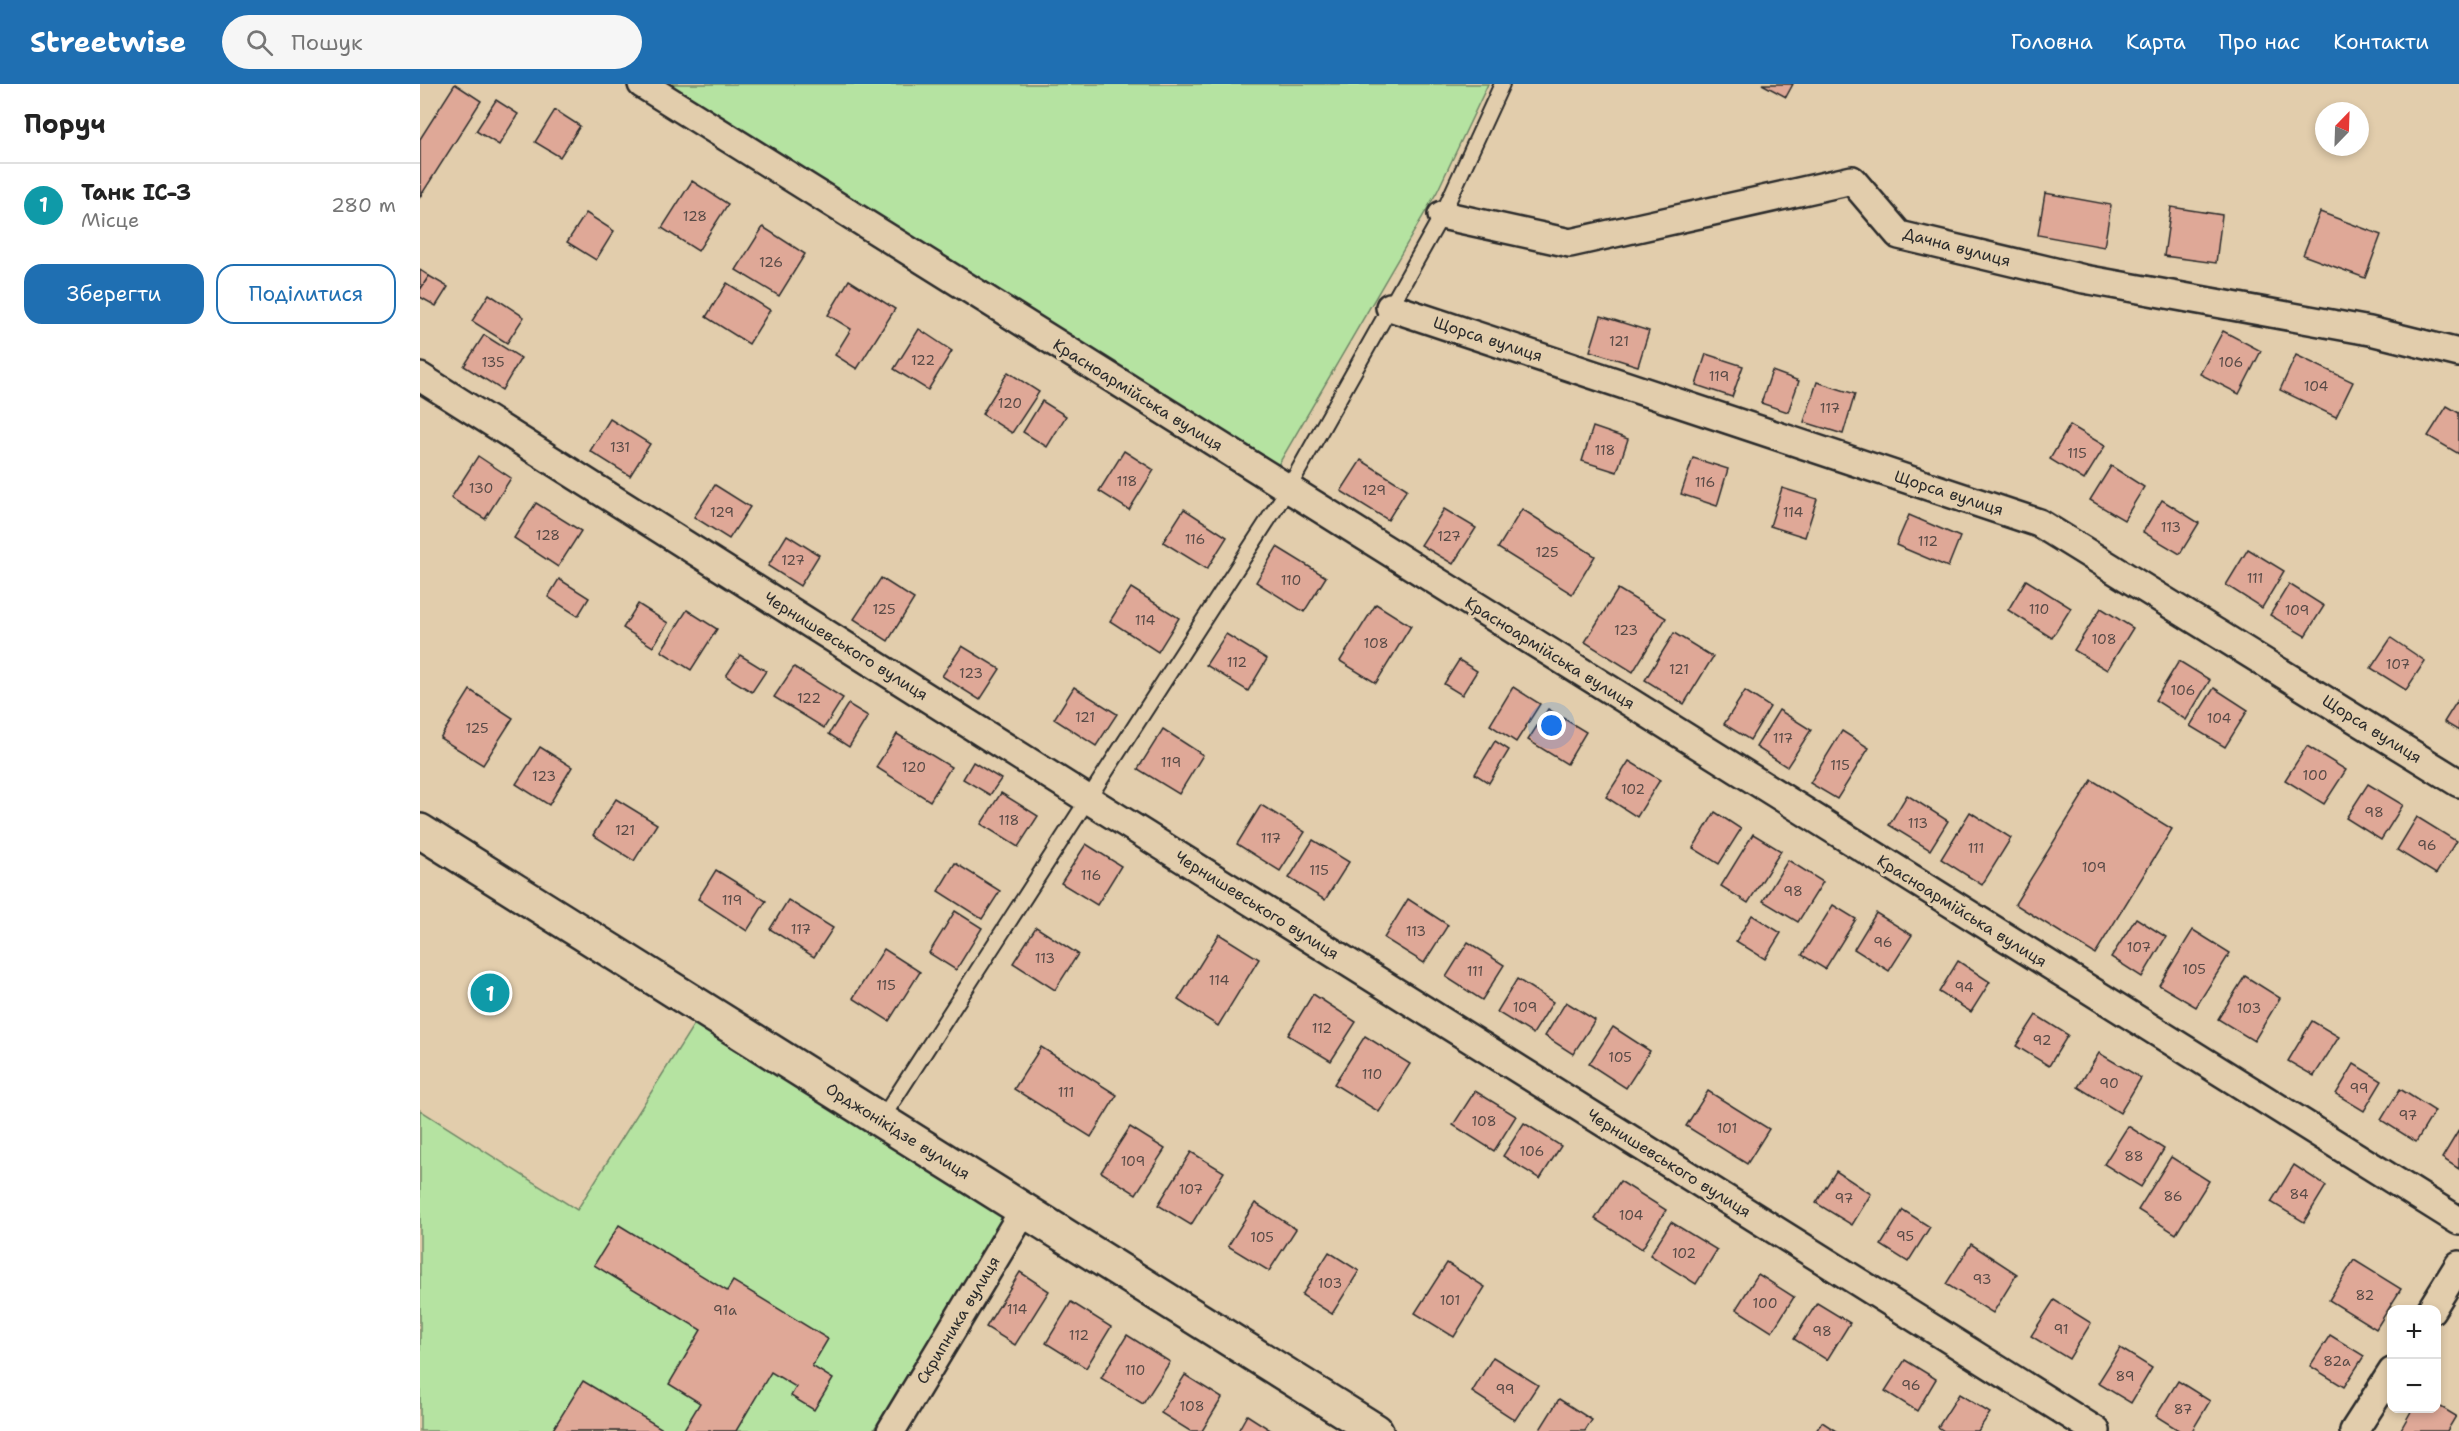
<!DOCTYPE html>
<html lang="uk">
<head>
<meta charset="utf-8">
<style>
  :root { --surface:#fff; --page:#f6f6f6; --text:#222; --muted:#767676; --line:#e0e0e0; --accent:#1f6fb2 }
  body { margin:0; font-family:"Shantell Sans",sans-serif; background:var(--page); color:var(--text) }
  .controls { position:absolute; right:18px; bottom:18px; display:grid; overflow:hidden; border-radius:12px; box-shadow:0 3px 9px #0003 }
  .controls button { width:54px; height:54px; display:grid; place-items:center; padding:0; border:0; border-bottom:2px solid var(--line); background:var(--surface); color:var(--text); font:30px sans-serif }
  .compass { position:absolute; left:1895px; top:18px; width:54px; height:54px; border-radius:50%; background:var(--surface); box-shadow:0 3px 9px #0003; rotate:23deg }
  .you { position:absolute; left:1132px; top:642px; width:21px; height:21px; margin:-15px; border:4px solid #fff; border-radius:50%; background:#1a73e8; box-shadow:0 0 0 9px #1a73e833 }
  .badge { display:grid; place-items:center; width:39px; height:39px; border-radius:50%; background:var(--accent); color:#fff; font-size:20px; font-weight:700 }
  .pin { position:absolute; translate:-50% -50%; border:3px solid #fff; box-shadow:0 2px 6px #0006 }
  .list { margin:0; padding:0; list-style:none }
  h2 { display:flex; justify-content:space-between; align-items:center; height:78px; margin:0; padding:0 24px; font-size:26px }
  h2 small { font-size:20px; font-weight:400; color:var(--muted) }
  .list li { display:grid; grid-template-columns:39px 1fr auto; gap:18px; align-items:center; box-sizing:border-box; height:84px; padding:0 24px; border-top:2px solid var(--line) }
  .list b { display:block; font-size:22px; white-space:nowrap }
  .list p { margin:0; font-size:20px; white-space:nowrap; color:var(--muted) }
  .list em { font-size:20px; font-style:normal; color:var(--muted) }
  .actions { display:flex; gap:12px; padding:18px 24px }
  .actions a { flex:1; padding:14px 0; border:2px solid var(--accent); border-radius:18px; text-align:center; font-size:21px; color:var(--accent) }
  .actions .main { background:var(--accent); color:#fff }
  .icon { flex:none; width:33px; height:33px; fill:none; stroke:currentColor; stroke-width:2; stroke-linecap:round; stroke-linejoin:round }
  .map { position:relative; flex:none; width:2039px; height:1347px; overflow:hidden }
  header { display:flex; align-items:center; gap:36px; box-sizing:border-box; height:84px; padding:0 30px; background:var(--accent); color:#fff }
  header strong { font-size:28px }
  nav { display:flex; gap:33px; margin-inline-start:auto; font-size:21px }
  .search { width:420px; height:54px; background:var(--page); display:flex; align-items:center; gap:15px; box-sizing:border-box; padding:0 21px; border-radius:33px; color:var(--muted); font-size:22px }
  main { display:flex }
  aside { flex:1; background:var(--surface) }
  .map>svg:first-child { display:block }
  .green { fill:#b5e3a1; stroke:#708766; stroke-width:1.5 }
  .building { fill:#dfa897; stroke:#2b2b2b; stroke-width:1.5 }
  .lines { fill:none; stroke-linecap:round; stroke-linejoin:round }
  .lane-casing { stroke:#2b2b2b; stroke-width:18 }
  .street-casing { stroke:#2b2b2b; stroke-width:32 }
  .secondary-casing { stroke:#2b2b2b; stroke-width:38 }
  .lane { stroke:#e2cdac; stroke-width:14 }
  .street { stroke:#e2cdac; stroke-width:27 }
  .secondary { stroke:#e2cdac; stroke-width:33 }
  .labels { text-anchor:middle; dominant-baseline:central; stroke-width:6; stroke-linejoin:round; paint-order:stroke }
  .number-label { font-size:14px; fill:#584a46 }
  .street-label { font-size:16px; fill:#2b2b2b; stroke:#e2cdac }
</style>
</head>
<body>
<header>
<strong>Streetwise</strong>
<div class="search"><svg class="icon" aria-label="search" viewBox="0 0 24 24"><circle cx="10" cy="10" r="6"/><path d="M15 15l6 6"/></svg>Пошук</div>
<nav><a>Головна</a><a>Карта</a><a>Про нас</a><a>Контакти</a></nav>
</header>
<main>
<aside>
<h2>Поруч<small></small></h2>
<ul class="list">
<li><span class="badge" style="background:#0f9aa8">1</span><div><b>Танк ІС-3</b><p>Місце</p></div><em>280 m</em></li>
</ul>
<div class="actions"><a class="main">Зберегти</a><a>Поділитися</a></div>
</aside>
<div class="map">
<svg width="2039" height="1347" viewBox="0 0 2039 1347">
  <rect width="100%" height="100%" fill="#e2cdac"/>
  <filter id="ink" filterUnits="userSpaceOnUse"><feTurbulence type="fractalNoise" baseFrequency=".0167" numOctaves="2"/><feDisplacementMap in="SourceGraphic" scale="12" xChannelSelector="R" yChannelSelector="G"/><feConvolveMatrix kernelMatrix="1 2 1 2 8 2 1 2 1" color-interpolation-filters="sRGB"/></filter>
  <g filter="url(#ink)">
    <g class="green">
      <path d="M240,0H1068L1017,108L857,383Z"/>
      <path d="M276,937L585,1130L453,1347H0V1026L157,1126Z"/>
    </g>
    <g class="building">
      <path d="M35,0L61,17L0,113V55Z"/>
      <path d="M1342,0H1373L1366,13Z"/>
      <path d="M76,16L98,30L79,61L56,47Z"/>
      <path d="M135,26L160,42L140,73L115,58Z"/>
      <path d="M272,97L308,120L278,167L242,144Z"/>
      <path d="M1625,109L1691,121L1684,163L1618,151Z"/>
      <path d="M1751,123L1802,131L1796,179L1744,172Z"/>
      <path d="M1900,128L1961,151L1945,194L1883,171Z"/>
      <path d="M166,129L194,147L176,176L147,158Z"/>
      <path d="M343,143L385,170L359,212L316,186Z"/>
      <path d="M0,186L9,192L0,206Z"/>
      <path d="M9,192L28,203L16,222L0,213V206Z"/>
      <path d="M429,196L475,225L437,285L415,271L431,245L408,231Z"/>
      <path d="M307,199L350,226L329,260L286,233Z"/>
      <path d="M69,210L104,233L87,259L52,237Z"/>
      <path d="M1181,232L1229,247L1218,282L1170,267Z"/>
      <path d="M499,245L532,267L508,306L474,285Z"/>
      <path d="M1803,247L1841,267L1819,310L1780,290Z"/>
      <path d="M64,251L101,274L82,306L44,282Z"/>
      <path d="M1286,270L1323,282L1312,313L1276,301Z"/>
      <path d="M1876,271L1933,298L1916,333L1860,306Z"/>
      <path d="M1352,287L1379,297L1368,328L1341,319Z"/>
      <path d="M588,288L619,308L592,349L562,330Z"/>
      <path d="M1397,298L1435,310L1423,350L1384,338Z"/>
      <path d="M622,317L646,332L627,363L603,348Z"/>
      <path d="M2027,322L2039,329V370L2008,352Z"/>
      <path d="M190,335L230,360L210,392L170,367Z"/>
      <path d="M1650,341L1685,362L1664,396L1630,375Z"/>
      <path d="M1173,343L1208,355L1197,388L1162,377Z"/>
      <path d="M704,367L734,386L709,426L679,407Z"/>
      <path d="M58,372L91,394L65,435L31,414Z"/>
      <path d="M1273,374L1308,385L1297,422L1261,410Z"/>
      <path d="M941,376L987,405L968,436L921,407Z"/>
      <path d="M1691,382L1724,403L1704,436L1670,416Z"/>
      <path d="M295,401L330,423L309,455L274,433Z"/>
      <path d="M1362,404L1397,415L1385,453L1350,442Z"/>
      <path d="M1742,416L1779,439L1760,470L1723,448Z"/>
      <path d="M116,419L161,447L138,483L94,454Z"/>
      <path d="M764,425L807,453L787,485L743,458Z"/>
      <path d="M1024,425L1056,444L1033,480L1001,461Z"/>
      <path d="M1102,425L1175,472L1152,510L1078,464Z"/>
      <path d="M1489,431L1540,453L1528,483L1476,461Z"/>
      <path d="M367,451L399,471L380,502L348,482Z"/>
      <path d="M857,463L906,493L884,528L836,498Z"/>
      <path d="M1828,465L1864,487L1842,524L1806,501Z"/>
      <path d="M461,494L494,515L468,557L434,535Z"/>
      <path d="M139,495L169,514L158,532L128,513Z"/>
      <path d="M1606,496L1651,524L1632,554L1588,526Z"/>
      <path d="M1869,500L1904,522L1885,552L1850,531Z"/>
      <path d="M711,504L759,534L738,568L690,537Z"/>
      <path d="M1198,505L1246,534L1213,588L1165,558Z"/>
      <path d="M218,520L248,539L233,563L203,544Z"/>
      <path d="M956,520L991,542L956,599L920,577Z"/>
      <path d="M1681,524L1713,544L1687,586L1654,566Z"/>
      <path d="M267,526L297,545L271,586L241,567Z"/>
      <path d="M1254,549L1293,573L1264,620L1225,596Z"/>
      <path d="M806,550L847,575L828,607L786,581Z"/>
      <path d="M1971,554L2005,577L1986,606L1951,584Z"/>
      <path d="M542,562L580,585L560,616L522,592Z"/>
      <path d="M320,571L346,587L332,608L306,592Z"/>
      <path d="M1039,576L1057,587L1042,611L1024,600Z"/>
      <path d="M1759,577L1790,596L1766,636L1735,616Z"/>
      <path d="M374,583L423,614L404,644L354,613Z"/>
      <path d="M654,603L697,630L676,662L634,635Z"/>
      <path d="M1093,603L1120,620L1096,658L1070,641Z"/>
      <path d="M1794,604L1828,626L1805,663L1770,642Z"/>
      <path d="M50,606L93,634L63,681L20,654Z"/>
      <path d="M1325,607L1350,623L1330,656L1304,640Z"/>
      <path d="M2039,614V647L2024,638Z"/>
      <path d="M428,620L448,632L429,663L409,650Z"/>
      <path d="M1128,625L1166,648L1147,680L1108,656Z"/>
      <path d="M1359,626L1391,646L1367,683L1336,663Z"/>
      <path d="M743,645L783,671L759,710L718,685Z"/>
      <path d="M1422,647L1449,664L1417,715L1390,699Z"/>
      <path d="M477,650L531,683L510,717L456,683Z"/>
      <path d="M1075,657L1089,666L1069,699L1055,690Z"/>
      <path d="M1887,662L1926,686L1904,720L1865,696Z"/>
      <path d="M120,663L152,683L129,721L96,700Z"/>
      <path d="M1209,677L1240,696L1217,733L1186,713Z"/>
      <path d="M553,678L581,695L570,711L543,695Z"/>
      <path d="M1672,696L1752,745L1675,870L1595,820Z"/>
      <path d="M1948,700L1983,721L1961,756L1926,734Z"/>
      <path d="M581,709L618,732L598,763L561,740Z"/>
      <path d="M1487,711L1528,737L1510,766L1469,741Z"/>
      <path d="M196,715L237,740L214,777L173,751Z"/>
      <path d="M841,721L885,748L860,787L817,760Z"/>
      <path d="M1295,728L1321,745L1299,780L1273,764Z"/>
      <path d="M1550,728L1591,754L1562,801L1521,775Z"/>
      <path d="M1997,733L2036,757L2016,790L1977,766Z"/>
      <path d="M1333,750L1361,767L1328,819L1301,802Z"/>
      <path d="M893,756L929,778L905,816L869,794Z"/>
      <path d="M666,760L701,782L677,821L641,799Z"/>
      <path d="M1368,776L1403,798L1378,838L1343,817Z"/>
      <path d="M535,779L580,807L562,835L518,807Z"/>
      <path d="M296,786L346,817L327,847L278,815Z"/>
      <path d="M988,815L1028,841L1004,879L964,854Z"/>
      <path d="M368,816L413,844L394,873L350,845Z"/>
      <path d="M1413,821L1436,835L1405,885L1382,871Z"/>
      <path d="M535,827L562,844L536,886L509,869Z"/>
      <path d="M1456,829L1492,851L1469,887L1434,865Z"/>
      <path d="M1332,831L1361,849L1345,875L1316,857Z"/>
      <path d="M1716,834L1746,853L1722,893L1691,873Z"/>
      <path d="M616,843L658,870L635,906L593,879Z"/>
      <path d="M1773,846L1810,869L1776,923L1739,901Z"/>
      <path d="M799,850L839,875L798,942L758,916Z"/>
      <path d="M1048,858L1084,881L1062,916L1026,893Z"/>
      <path d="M464,865L500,888L469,937L433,914Z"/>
      <path d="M1538,877L1570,898L1551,928L1519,908Z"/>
      <path d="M1825,892L1860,914L1834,957L1798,935Z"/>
      <path d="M1097,895L1133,918L1113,950L1077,928Z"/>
      <path d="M893,910L936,938L911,977L868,951Z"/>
      <path d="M1146,918L1175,936L1153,970L1125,952Z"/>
      <path d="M1616,931L1648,951L1629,982L1596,962Z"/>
      <path d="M1892,937L1919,953L1894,992L1868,977Z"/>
      <path d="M1193,943L1230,967L1206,1004L1169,980Z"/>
      <path d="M945,952L990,980L959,1028L914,1000Z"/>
      <path d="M621,963L697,1011L671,1053L594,1005Z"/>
      <path d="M1679,969L1721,994L1700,1029L1658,1003Z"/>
      <path d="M1934,980L1962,997L1944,1027L1916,1010Z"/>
      <path d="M1980,1005L2015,1027L1996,1058L1961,1036Z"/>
      <path d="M1055,1007L1096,1032L1074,1067L1033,1041Z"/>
      <path d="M1288,1007L1349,1045L1327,1080L1266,1042Z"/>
      <path d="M1104,1039L1141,1062L1120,1095L1083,1072Z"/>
      <path d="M1708,1042L1744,1065L1721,1103L1684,1080Z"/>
      <path d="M710,1043L745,1065L716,1110L681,1088Z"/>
      <path d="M2039,1046V1085L2022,1074Z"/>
      <path d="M771,1068L804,1088L771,1141L738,1121Z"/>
      <path d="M1751,1073L1789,1097L1756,1150L1718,1126Z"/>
      <path d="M1874,1081L1906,1102L1884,1138L1851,1118Z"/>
      <path d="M1416,1087L1451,1110L1432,1141L1396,1119Z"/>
      <path d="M1200,1097L1246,1126L1222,1165L1175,1135Z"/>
      <path d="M835,1119L876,1145L849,1187L808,1162Z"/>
      <path d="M1483,1126L1510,1143L1488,1178L1461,1161Z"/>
      <path d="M1251,1138L1297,1166L1276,1200L1230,1171Z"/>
      <path d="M199,1141L307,1207L313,1197L408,1255L392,1282L413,1295L394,1326L371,1312L376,1303L351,1288L316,1347H263L280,1319L249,1300L281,1246L174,1181Z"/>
      <path d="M1551,1160L1597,1190L1573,1229L1526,1200Z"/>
      <path d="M909,1168L939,1187L912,1230L882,1211Z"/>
      <path d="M1934,1176L1981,1205L1956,1245L1909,1216Z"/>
      <path d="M1027,1179L1065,1203L1034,1253L995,1229Z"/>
      <path d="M600,1188L629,1207L595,1261L566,1243Z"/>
      <path d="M1338,1190L1374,1213L1352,1248L1316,1225Z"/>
      <path d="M1634,1216L1671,1239L1649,1275L1611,1252Z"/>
      <path d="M651,1218L691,1243L666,1284L626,1259Z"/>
      <path d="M1397,1219L1430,1239L1407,1276L1374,1255Z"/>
      <path d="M707,1251L750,1278L723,1320L681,1294Z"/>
      <path d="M1910,1251L1944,1272L1924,1303L1890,1282Z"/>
      <path d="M1700,1264L1732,1284L1711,1319L1678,1299Z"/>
      <path d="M1073,1273L1118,1301L1095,1336L1052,1308Z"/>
      <path d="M1485,1276L1516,1295L1497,1327L1465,1307Z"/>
      <path d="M765,1291L802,1314L782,1347H770L741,1329Z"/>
      <path d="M163,1297L246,1347H132Z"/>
      <path d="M1758,1297L1790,1317L1772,1347H1760L1736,1332Z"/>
      <path d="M1539,1310L1570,1329L1558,1347H1524L1518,1343Z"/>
      <path d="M1139,1315L1172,1336L1165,1347H1119Z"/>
      <path d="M2016,1320L2036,1332L2027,1347H1980L1993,1324H2016Z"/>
      <path d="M827,1331L852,1347H818Z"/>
      <path d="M1402,1338L1416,1347H1396Z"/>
    </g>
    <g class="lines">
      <g class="lane-casing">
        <path id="lane" d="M461,1036L868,405L1022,131L1082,0"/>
      </g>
      <g class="street-casing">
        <g id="street">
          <path d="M222,0L2039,1137"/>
          <path d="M1022,131L1150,159L1432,96L1479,151L1664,195L1950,247L2039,269"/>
          <path d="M970,223L1619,439L2039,699"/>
          <path d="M0,293L666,714L1676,1347"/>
          <path d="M2011,1226L2039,1181"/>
          <path d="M471,1347L604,1126"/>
          <path d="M1934,1347L1972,1288"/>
        </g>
      </g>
      <g class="secondary-casing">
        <path id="secondary" d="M0,747L956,1347"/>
      </g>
      <use href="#lane" class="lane"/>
      <use href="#street" class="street"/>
      <use href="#secondary" class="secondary"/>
    </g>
  </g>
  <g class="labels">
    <g class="number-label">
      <text x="275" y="132">128</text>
      <text x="351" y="178">126</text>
      <text x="1199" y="257">121</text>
      <text x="503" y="276">122</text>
      <text x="73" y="278">135</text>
      <text x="1811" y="278">106</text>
      <text x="1299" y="292">119</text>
      <text x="1896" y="302">104</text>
      <text x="590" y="319">120</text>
      <text x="1410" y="324">117</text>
      <text x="200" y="363">131</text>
      <text x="1185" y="366">118</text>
      <text x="1657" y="369">115</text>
      <text x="707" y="397">118</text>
      <text x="1285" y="398">116</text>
      <text x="61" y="404">130</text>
      <text x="954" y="406">129</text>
      <text x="302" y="428">129</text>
      <text x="1373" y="428">114</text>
      <text x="1751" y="443">113</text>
      <text x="128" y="451">128</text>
      <text x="1029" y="452">127</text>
      <text x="775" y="455">116</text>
      <text x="1508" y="457">112</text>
      <text x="1127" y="468">125</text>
      <text x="373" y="476">127</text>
      <text x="1835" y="494">111</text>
      <text x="871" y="496">110</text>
      <text x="464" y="525">125</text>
      <text x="1619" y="525">110</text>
      <text x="1877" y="526">109</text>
      <text x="725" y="536">114</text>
      <text x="1206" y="546">123</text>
      <text x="1684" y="555">108</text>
      <text x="956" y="559">108</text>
      <text x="817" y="578">112</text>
      <text x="1978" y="580">107</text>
      <text x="1259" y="585">121</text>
      <text x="551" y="589">123</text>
      <text x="1763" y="606">106</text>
      <text x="389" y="614">122</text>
      <text x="665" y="633">121</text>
      <text x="1799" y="634">104</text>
      <text x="57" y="644">125</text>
      <text x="1363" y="654">117</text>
      <text x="751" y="678">119</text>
      <text x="1420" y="681">115</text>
      <text x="494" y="683">120</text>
      <text x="1895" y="691">100</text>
      <text x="124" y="692">123</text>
      <text x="1213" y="705">102</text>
      <text x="1954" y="728">98</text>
      <text x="589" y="736">118</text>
      <text x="1498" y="739">113</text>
      <text x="205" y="746">121</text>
      <text x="851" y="754">117</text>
      <text x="2007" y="761">96</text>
      <text x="1556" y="764">111</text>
      <text x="1674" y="783">109</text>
      <text x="899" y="786">115</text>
      <text x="671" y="791">116</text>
      <text x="1373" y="807">98</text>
      <text x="312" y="816">119</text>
      <text x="381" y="845">117</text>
      <text x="996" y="847">113</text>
      <text x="1463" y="858">96</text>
      <text x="1719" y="863">107</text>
      <text x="625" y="874">113</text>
      <text x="1774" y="885">105</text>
      <text x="1055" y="887">111</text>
      <text x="799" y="896">114</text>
      <text x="466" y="901">115</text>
      <text x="1544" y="903">94</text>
      <text x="1105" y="923">109</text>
      <text x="1829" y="924">103</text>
      <text x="902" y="944">112</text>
      <text x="1622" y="956">92</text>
      <text x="1200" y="973">105</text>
      <text x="952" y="990">110</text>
      <text x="1689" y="999">90</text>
      <text x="1939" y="1004">99</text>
      <text x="646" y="1008">111</text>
      <text x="1988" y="1031">97</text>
      <text x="1064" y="1037">108</text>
      <text x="1307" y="1044">101</text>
      <text x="1112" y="1067">106</text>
      <text x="1714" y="1072">88</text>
      <text x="713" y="1077">109</text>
      <text x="771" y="1105">107</text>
      <text x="1879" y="1110">84</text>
      <text x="1753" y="1112">86</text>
      <text x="1424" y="1114">97</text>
      <text x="1211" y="1131">104</text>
      <text x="1485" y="1152">95</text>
      <text x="842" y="1153">105</text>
      <text x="1264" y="1169">102</text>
      <text x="1562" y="1195">93</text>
      <text x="910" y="1199">103</text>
      <text x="1945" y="1211">82</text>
      <text x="1030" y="1216">101</text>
      <text x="1345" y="1219">100</text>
      <text x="597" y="1225">114</text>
      <text x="305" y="1226">91а</text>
      <text x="1641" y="1245">91</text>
      <text x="1402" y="1247">98</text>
      <text x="659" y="1251">112</text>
      <text x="1917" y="1277">82а</text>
      <text x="715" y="1286">110</text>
      <text x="1705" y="1292">89</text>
      <text x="1491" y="1301">96</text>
      <text x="1085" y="1305">99</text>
      <text x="772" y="1322">108</text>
      <text x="1763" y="1325">87</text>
    </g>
    <g class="street-label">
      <text transform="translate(1537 163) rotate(15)">Дачна вулиця</text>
      <text transform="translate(1068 255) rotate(18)">Щорса вулиця</text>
      <text transform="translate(718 311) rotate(32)">Красноармійська вулиця</text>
      <text transform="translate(1529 409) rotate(18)">Щорса вулиця</text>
      <text transform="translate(426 562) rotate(32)">Чернишевського вулиця</text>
      <text transform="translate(1130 569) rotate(32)">Красноармійська вулиця</text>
      <text transform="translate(1952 645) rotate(32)">Щорса вулиця</text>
      <text transform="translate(837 821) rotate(32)">Чернишевського вулиця</text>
      <text transform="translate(1542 827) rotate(32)">Красноармійська вулиця</text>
      <text transform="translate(478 1047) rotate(32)">Орджонікідзе вулиця</text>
      <text transform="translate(1249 1079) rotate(32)">Чернишевського вулиця</text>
      <text transform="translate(538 1236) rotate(-59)">Скрипника вулиця</text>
    </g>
  </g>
</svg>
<div class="controls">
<button>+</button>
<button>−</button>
</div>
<svg class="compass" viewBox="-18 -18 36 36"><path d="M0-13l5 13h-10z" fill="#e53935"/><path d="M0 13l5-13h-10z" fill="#767676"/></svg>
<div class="you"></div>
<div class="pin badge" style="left:70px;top:909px;background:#0f9aa8">1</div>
</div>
</main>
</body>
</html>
